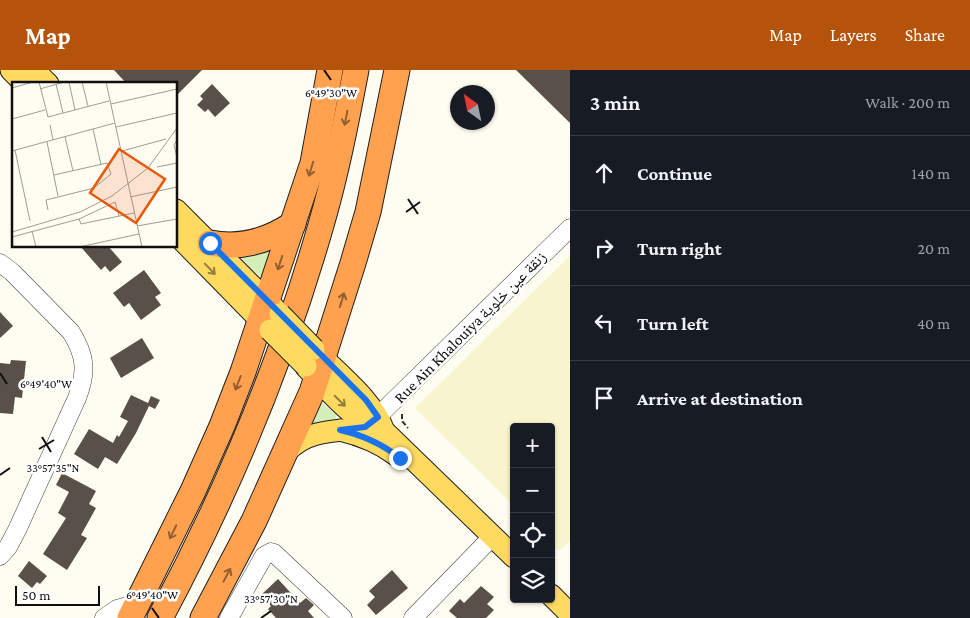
<!DOCTYPE html>
<html lang="en">
<head>
<meta charset="utf-8">
<style>
  :root { --surface:#171b24; --page:#20242c; --text:#f1f3f6; --muted:#9ea1a6; --line:#363941; --accent:#b45309 }
  body { margin:0; font-family:"Crimson Pro","Noto Naskh Arabic",serif; background:var(--page); color:var(--text) }
  .controls { position:absolute; right:15px; bottom:15px; display:grid; overflow:hidden; border-radius:5px; box-shadow:0 1px 4px #0004 }
  .controls button { width:45px; height:45px; display:grid; place-items:center; padding:0; border:0; border-bottom:1px solid var(--line); background:var(--surface); color:var(--text); font:25px sans-serif }
  .compass { position:absolute; left:450px; top:15px; width:45px; height:45px; border-radius:50%; background:var(--surface); box-shadow:0 1px 4px #0004; rotate:327deg }
  .scale { position:absolute; left:15px; bottom:12px; width:85px; box-sizing:border-box; padding-left:5px; border:2px solid #0f0f0f; border-top:0; font-size:14px; line-height:18px; white-space:nowrap; color:#0f0f0f; -webkit-text-stroke:4px #fff; paint-order:stroke }
  .stop { position:absolute; width:15px; height:15px; margin:-11px; border:4px solid #1a73e8; border-radius:50%; background:#fff }
  .stop.end { background:#1a73e8; border-color:#fff; box-shadow:0 1px 5px #0008 }
  .list { margin:0; padding:0; list-style:none }
  h2 { display:flex; justify-content:space-between; align-items:center; height:65px; margin:0; padding:0 20px; font-size:21px }
  h2 small { font-size:16px; font-weight:400; color:var(--muted) }
  .list li { display:grid; grid-template-columns:32px 1fr auto; gap:15px; align-items:center; box-sizing:border-box; height:75px; padding:0 20px; border-top:1px solid var(--line) }
  .list b { display:block; font-size:19px; white-space:nowrap }
  .list em { font-size:16px; font-style:normal; color:var(--muted) }
  .icon { flex:none; width:28px; height:28px; fill:none; stroke:currentColor; stroke-width:2; stroke-linecap:round; stroke-linejoin:round }
  .map { position:relative; flex:none; width:570px; height:548px; overflow:hidden }
  header { display:flex; align-items:center; gap:30px; box-sizing:border-box; height:70px; padding:0 25px; background:var(--accent); color:#fff }
  header strong { font-size:24px }
  nav { display:flex; gap:28px; margin-inline-start:auto; font-size:18px }
  main { display:flex }
  aside { flex:1; background:var(--surface) }
  .map>svg:first-child { display:block }
  .farmland { fill:#f8f5ce }
  .green { fill:#d3eeb7 }
  .building { fill:#59504a }
  .lines { fill:none; stroke-linecap:round; stroke-linejoin:round }
  .minor-casing { stroke:#424242; stroke-width:19 }
  .major-casing { stroke:#202020; stroke-width:23 }
  .highway-casing { stroke:#202020; stroke-width:27 }
  .path { stroke:#313131; stroke-width:2; stroke-dasharray:5 2.5; stroke-linecap:butt }
  .minor { stroke:#fff; stroke-width:18 }
  .major { stroke:#ffda61; stroke-width:21 }
  .highway { stroke:#ffa14f; stroke-width:25 }
  .major-bridge-casing { stroke:#202020; stroke-width:23; stroke-linecap:butt }
  .major-bridge { stroke:#ffda61; stroke-width:21 }
  .oneway { stroke:#935f32 }
  .oneway2 { stroke:#937f3c }
  .route { stroke:#1a73e8; stroke-width:6 }
  .ticks { fill:none; stroke:#0f0f0f; stroke-width:2 }
  .labels { text-anchor:middle; dominant-baseline:central; stroke-width:5; stroke-linejoin:round; paint-order:stroke }
  .street-label { font-size:16px; fill:#0f0f0f; stroke:#fff }
  .inset-road { fill:none; stroke:#9f9d97; stroke-width:1 }
  .view { fill:#e8590c; fill-opacity:0.15; stroke:#e8590c; stroke-width:2.5 }
  .inset-edge { fill:none; stroke:#0f0f0f; stroke-width:2.5 }
  .ticks-label { font-size:12px; text-anchor:middle; fill:#0f0f0f; stroke:#fff; stroke-width:5; stroke-linejoin:round; paint-order:stroke }
</style>
</head>
<body>
<header>
<strong>Map</strong>
<nav><a>Map</a><a>Layers</a><a>Share</a></nav>
</header>
<main>
<div class="map">
<svg width="570" height="548" viewBox="0 0 570 548">
  <rect width="100%" height="100%" fill="#fffcf1"/>
  <path class="farmland" d="M570,186V471L559,481L551,473V357H514V436L415,338Z"/>
  <g class="green">
    <path d="M280,170L265,210L250,198L235,181Z"/>
    <path d="M318,329L336,345V348L333,351L306,355Z"/>
  </g>
  <g class="building">
    <path d="M114,0H202L176,26V14H127Z"/>
    <path d="M516,0H570V53Z"/>
    <path d="M212,14L230,33L215,47L208,39L205,42L197,35L203,29L200,26Z"/>
    <path d="M80,176H108L122,192L110,202L105,196L101,200Z"/>
    <path d="M144,200L161,223L155,227L161,235L141,250L129,233L124,237L113,223Z"/>
    <path d="M0,242L13,256L0,268Z"/>
    <path d="M142,268L154,288L121,308L110,288Z"/>
    <path d="M11,290L26,291L22,328L15,327L13,344L0,343V293L10,294Z"/>
    <path d="M131,325L148,333L151,326L160,330L155,339L149,336L136,363L117,394L105,387L98,399L74,384L89,359L113,373L117,365L119,367L128,351L120,347Z"/>
    <path d="M62,403L96,421L89,434L96,438L81,465L87,468L67,500L43,484L66,448L58,443L69,422L56,415Z"/>
    <path d="M29,491L47,506L40,514L37,512L32,518L18,506Z"/>
    <path d="M392,500L408,518L376,545L367,535L375,527L369,521Z"/>
    <path d="M278,509L300,533L306,528L314,535L308,541L314,548H276L268,539L271,536L261,525Z"/>
    <path d="M481,516L494,527L487,534L494,540L486,548H457L449,541L460,529L464,533Z"/>
  </g>
  <g class="lines">
    <g class="minor-casing">
      <g id="minor">
        <path d="M0,193L12,202L71,262C86,286 87,302 77,328L17,460L8,477L0,486"/>
        <path d="M369,355L570,158"/>
        <path d="M104,548L117,539L139,533"/>
        <path d="M229,548L264,486L271,482L274,483L343,548"/>
        <path d="M413,548L493,466"/>
      </g>
    </g>
    <g class="major-casing">
      <g id="major">
        <path d="M11,0L25,14"/>
        <path d="M34,0L48,14"/>
        <path d="M176,140L278,242"/>
        <path d="M176,164L270,260"/>
        <path d="M314,279C337,303 373,330 384,361L514,487"/>
        <path d="M306,297C329,320 352,351 384,361"/>
        <path d="M340,360C361,365 379,372 396,385"/>
        <path d="M286,382C305,362 328,361 355,359"/>
        <path d="M551,525L570,544"/>
      </g>
    </g>
    <g class="highway-casing">
      <g id="highway">
        <path d="M210,173C241,179 268,171 293,154"/>
        <path d="M130,548L193,421L222,356L243,302L313,93L330,0"/>
        <path d="M160,548C227,423 282,292 321,155C336,104 346,52 356,0"/>
        <path d="M203,548L254,451L312,322L353,193L368,142L397,0"/>
      </g>
    </g>
    <path class="path" d="M402,344V351L408,358"/>
    <use href="#minor" class="minor"/>
    <use href="#major" class="major"/>
    <use href="#highway" class="highway"/>
    <g class="major-bridge-casing">
      <g id="major-bridge">
        <path d="M280,244L314,279"/>
        <path d="M270,260L306,296"/>
      </g>
    </g>
    <use href="#major-bridge" class="major-bridge"/>
  </g>
  <defs><path id="oneway-shaft" d="M-6 0H5M1.5-3L5.5 0L1.5 3" fill="none" stroke-width="1.6" stroke-linecap="round" stroke-linejoin="round" transform="scale(1.25)"/></defs>
  <g class="oneway">
    <use href="#oneway-shaft" transform="translate(346 48) rotate(101)"/>
    <use href="#oneway-shaft" transform="translate(311 99) rotate(107)"/>
    <use href="#oneway-shaft" transform="translate(280 193) rotate(108)"/>
    <use href="#oneway-shaft" transform="translate(342 230) rotate(-73)"/>
    <use href="#oneway-shaft" transform="translate(238 313) rotate(111)"/>
    <use href="#oneway-shaft" transform="translate(173 462) rotate(116)"/>
    <use href="#oneway-shaft" transform="translate(227 505) rotate(-62)"/>
  </g>
  <g class="oneway2">
    <use href="#oneway-shaft" transform="translate(210 199) rotate(46)"/>
    <use href="#oneway-shaft" transform="translate(340 331) rotate(45)"/>
  </g>
  <g class="lines">
    <path class="route" d="M210,173L366,330L378,347L365,357L340,360C363,365 382,374 400,388"/>
  </g>
  <path class="ticks" d="M324,0L331,10M408,129L418,144M406,142L420,132M0,303L7,314M42,367L51,382M39,379L54,370M0,405L10,398M152,538L159,548M261,548L271,541"/>
  <g class="labels">
    <g class="street-label">
      <text transform="translate(470 257) rotate(-45)">Rue Ain Khalouiya زنقة عين خلوية</text>
    </g>
  </g>
  <g transform="translate(12 12)">
    <rect width="165" height="165" fill="#fffcf1"/>
    <path class="inset-road" d="M27,0L36,35L97,19M57,0L63,28M70,0L76,24M94,0L130,165M44,2L51,31M0,6L21,0M28,7L52,0M99,22L165,7M0,37L33,28M38,43L41,58M104,45L165,31M81,47L89,83M53,55L61,89M165,58L162,63L165,75M35,60L46,114M3,68L18,139M0,69L103,41M110,69L154,57M145,85L165,81M118,115L165,105M36,128L34,118L82,106L99,92L95,81L42,93M67,137L69,142L122,131M125,144L165,137M20,149L24,165M0,150L68,130L100,114L136,86L165,46M0,155L67,137L103,120L107,134M67,165L127,152"/>
    <path class="view" d="M107,67L153,97L124,141L78,111Z"/>
    <rect width="165" height="165" class="inset-edge"/>
  </g>
  <g class="ticks-label">
    <text x="331" y="27">6°49'30"W</text>
    <text x="46" y="318">6°49'40"W</text>
    <text x="53" y="402">33°57'35"N</text>
    <text x="152" y="529">6°49'40"W</text>
    <text x="271" y="533">33°57'30"N</text>
  </g>
</svg>
<div class="controls">
<button>+</button>
<button>−</button>
<button><svg class="icon" aria-label="locate" viewBox="0 0 24 24"><circle cx="12" cy="12" r="6"/><path d="M12 2v4M12 18v4M2 12h4M18 12h4"/></svg></button>
<button><svg class="icon" aria-label="layers" viewBox="0 0 24 24"><path d="M12 4l9 5-9 5-9-5zM3 14l9 5 9-5"/></svg></button>
</div>
<svg class="compass" viewBox="-18 -18 36 36"><path d="M0-13l5 13h-10z" fill="#e53935"/><path d="M0 13l5-13h-10z" fill="#9ea1a6"/></svg>
<div class="scale">50 m</div>
<div class="stop" style="left:210px;top:173px"></div>
<div class="stop end" style="left:400px;top:388px"></div>
</div>
<aside>
<h2>3 min<small>Walk · 200 m</small></h2>
<ul class="list">
<li><svg class="icon" aria-label="ahead" viewBox="0 0 24 24"><path d="M12 20V5M6 11l6-6 6 6"/></svg><div><b>Continue</b></div><em>140 m</em></li>
<li><svg class="icon" aria-label="right" viewBox="0 0 24 24"><path d="M7 20v-9h11M14 6l5 5-5 5"/></svg><div><b>Turn right</b></div><em>20 m</em></li>
<li><svg class="icon" aria-label="left" viewBox="0 0 24 24"><path d="M17 20v-9H6M10 6l-5 5 5 5"/></svg><div><b>Turn left</b></div><em>40 m</em></li>
<li><svg class="icon" aria-label="arrive" viewBox="0 0 24 24"><path d="M6 21V4h12l-3 4 3 4H6"/></svg><div><b>Arrive at destination</b></div></li>
</ul>
</aside>
</main>
</body>
</html>
